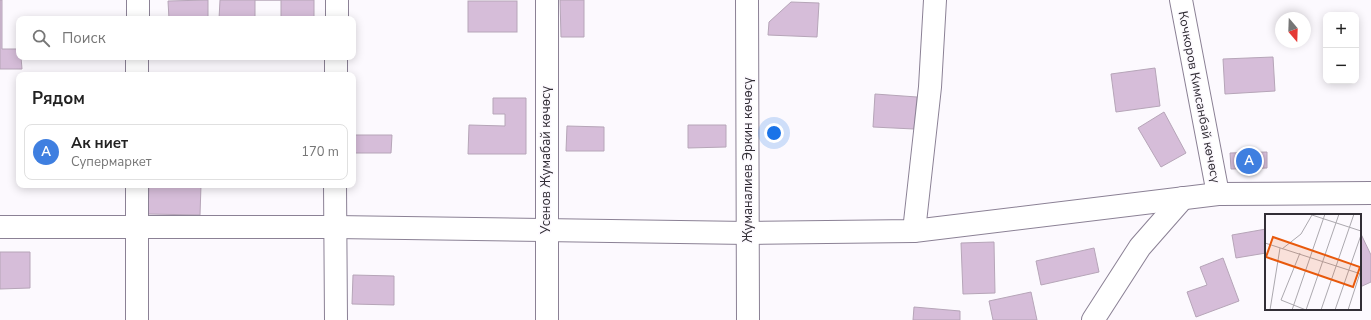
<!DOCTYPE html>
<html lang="ru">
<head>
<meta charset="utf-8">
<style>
  :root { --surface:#fff; --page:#f6f6f6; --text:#222; --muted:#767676; --line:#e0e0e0; --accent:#d93025 }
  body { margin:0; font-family:"Nunito Sans",sans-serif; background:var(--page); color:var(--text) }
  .controls { position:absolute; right:12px; top:12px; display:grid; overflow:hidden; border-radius:8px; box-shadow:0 2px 10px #0003 }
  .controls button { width:36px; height:36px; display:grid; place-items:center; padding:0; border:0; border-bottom:1px solid var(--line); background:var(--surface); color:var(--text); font:20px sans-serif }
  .compass { position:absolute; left:1275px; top:12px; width:36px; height:36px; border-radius:50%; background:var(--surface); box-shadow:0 2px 10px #0003; rotate:161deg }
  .you { position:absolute; left:774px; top:133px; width:14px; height:14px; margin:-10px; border:3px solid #fff; border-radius:50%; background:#1a73e8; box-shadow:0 0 0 6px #1a73e833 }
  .badge { display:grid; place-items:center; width:26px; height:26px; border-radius:50%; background:var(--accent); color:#fff; font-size:13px; font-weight:700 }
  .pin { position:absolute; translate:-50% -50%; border:2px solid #fff; box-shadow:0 1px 4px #0006 }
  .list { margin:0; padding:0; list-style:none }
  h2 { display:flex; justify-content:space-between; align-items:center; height:52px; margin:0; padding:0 16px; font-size:17px }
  h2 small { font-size:13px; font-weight:400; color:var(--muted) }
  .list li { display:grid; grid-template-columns:26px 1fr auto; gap:12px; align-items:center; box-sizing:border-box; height:56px; margin:0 8px 8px; padding:0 8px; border:1px solid var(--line); border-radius:8px }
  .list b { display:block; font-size:15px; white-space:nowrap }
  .list p { margin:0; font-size:13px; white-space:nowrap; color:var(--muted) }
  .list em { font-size:13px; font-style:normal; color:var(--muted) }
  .icon { flex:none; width:22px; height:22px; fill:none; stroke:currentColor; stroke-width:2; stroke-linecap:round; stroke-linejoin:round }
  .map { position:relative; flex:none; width:1371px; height:320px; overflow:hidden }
  .search { position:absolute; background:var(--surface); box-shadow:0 2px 10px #0003; left:16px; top:16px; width:340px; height:44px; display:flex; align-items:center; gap:10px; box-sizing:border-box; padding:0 14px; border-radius:8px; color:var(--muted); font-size:15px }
  .panel { position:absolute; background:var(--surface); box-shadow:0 2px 10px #0003; left:16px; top:72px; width:340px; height:116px; border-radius:8px }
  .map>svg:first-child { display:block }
  .building { fill:#d6bdd9; stroke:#b6a5b8 }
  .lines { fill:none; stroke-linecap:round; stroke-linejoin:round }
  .minor-casing { stroke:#8b8195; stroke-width:24 }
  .minor { stroke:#fff; stroke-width:22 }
  .labels { text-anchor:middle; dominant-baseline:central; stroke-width:3; stroke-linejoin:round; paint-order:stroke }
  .street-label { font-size:13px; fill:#322e36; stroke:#fcf9fe }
  .inset-road { fill:none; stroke:#aba8ae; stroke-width:1 }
  .view { fill:#e8590c; fill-opacity:0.15; stroke:#e8590c; stroke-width:2 }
  .inset-edge { fill:none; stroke:#322e36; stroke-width:2 }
</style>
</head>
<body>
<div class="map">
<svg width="1371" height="320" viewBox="0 0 1371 320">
  <rect width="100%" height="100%" fill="#fcf9fe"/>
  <g class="building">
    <path d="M0,0H2V49H19V57H21L22,69H0Z"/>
    <path d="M208,0V19H169L168,1Z"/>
    <path d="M220,0H314V19H281V0H255V19H219Z"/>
    <path d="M560,0H584V37H561Z"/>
    <rect x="468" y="1" width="49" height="31"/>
    <path d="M791,2L819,3L817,37L768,35L769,22Z"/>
    <path d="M1273,57L1275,91L1225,94L1223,59Z"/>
    <path d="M1155,68L1160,106L1116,112L1111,74Z"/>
    <path d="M875,94L917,97L914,129L873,127Z"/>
    <path d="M493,98H526V154H468L469,125L505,126V114H493Z"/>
    <path d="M1164,112L1186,153L1161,167L1138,128Z"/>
    <path d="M688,125H726V147L688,148Z"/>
    <path d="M567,126L604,127V151H566Z"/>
    <path d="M353,135H392L391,153H353Z"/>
    <path d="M1267,152V168L1231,169L1230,153Z"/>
    <path d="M149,185H201L200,215L148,214Z"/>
    <path d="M1266,229V253L1236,258L1232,235Z"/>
    <path d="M1360,232L1371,255V282L1360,287Z"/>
    <path d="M994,242L995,293L963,294L961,243Z"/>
    <path d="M1094,248L1099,272L1041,285L1036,261Z"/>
    <path d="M0,252H30V288L0,289Z"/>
    <path d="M1223,258L1239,301L1196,317L1187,292L1207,285L1200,267Z"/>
    <path d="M353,275L394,276V305L352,304Z"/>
    <path d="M1031,292L1037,320H993L989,301Z"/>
    <path d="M914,307L960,311V320H913Z"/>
  </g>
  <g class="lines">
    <g class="minor-casing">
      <g id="minor">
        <path d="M747,0L748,320"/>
        <path d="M1181,0L1218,194"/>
        <path d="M138,19V0"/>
        <path d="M337,19V0"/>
        <path d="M137,75V57"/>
        <path d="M336,75V57"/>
        <path d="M137,185V320"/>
        <path d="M335,185L336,320"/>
        <path d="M0,227H335L748,233L914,231L1218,194L1371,193"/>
        <path d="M914,231L930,87L935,0"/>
        <path d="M547,320V0"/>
        <path d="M1093,320L1140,247L1183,198"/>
      </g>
    </g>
    <use href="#minor" class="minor"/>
  </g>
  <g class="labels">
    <g class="street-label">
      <text transform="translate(1199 97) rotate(79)">Кочкоров Кимсанбай көчөсү</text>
      <text transform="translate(546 160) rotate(-90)">Усенов Жумабай көчөсү</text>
      <text transform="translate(748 160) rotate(-90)">Жуманалиев Эркин көчөсү</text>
    </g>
  </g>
  <g transform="translate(1265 214)">
    <rect width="96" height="96" fill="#fcf9fe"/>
    <path class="inset-road" d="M0,29L96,60M17,35L36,20L47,1L96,17M35,39L16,86L41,96M5,96L15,34M27,96L60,0M41,96L74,0M56,96L89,0M70,96L96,21M83,96L96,56"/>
    <path class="view" d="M8,23L95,53L88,73L1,43Z"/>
    <rect width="96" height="96" class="inset-edge"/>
  </g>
</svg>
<div class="controls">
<button>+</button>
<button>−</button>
</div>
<svg class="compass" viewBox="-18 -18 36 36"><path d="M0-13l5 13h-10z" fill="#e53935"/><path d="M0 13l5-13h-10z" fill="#767676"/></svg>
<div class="you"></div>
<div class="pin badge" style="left:1249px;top:161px;background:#3f7fe0">A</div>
<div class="search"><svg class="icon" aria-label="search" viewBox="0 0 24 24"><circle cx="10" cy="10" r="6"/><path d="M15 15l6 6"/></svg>Поиск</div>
<section class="panel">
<h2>Рядом<small></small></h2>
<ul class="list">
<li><span class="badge" style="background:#3f7fe0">A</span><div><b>Ак ниет</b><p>Супермаркет</p></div><em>170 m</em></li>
</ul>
</section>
</div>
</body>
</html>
